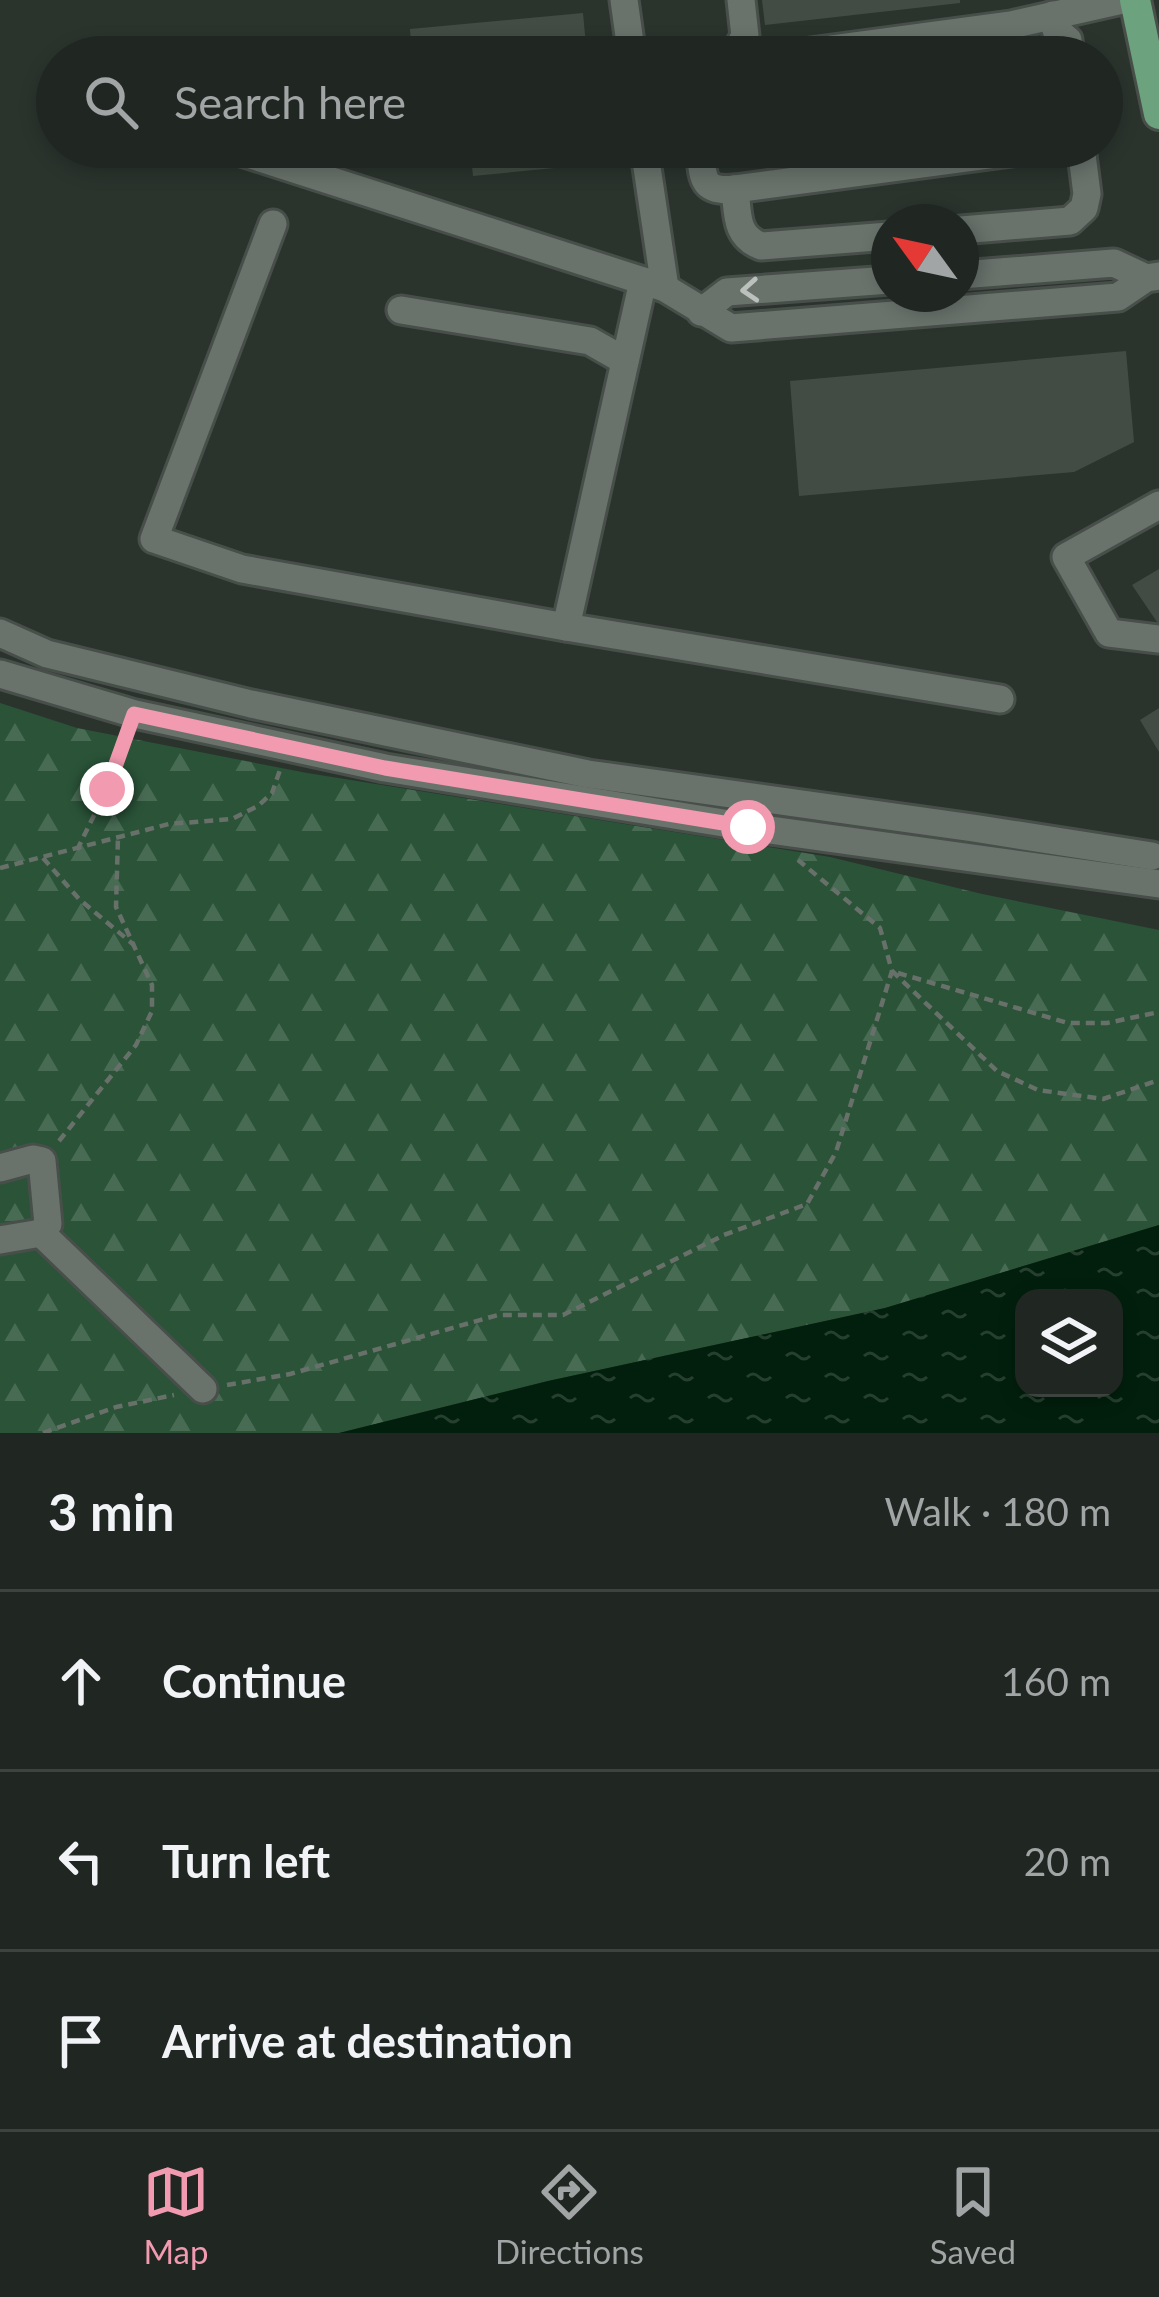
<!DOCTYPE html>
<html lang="en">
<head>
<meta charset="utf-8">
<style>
  :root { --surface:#202722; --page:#282f2a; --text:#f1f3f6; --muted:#a2a5a5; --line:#3d4440; --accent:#f29ab0 }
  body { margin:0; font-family:Lato,sans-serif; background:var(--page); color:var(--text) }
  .controls { position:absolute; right:36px; bottom:36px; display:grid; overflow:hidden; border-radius:24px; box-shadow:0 6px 18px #0003 }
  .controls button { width:108px; height:108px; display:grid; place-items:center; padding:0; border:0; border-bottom:3px solid var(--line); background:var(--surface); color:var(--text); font:60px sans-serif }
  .compass { position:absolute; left:871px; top:204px; width:108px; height:108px; border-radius:50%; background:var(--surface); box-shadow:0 6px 18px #0003; rotate:303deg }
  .stop { position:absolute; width:36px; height:36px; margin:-27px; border:9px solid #f29ab0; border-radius:50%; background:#fff }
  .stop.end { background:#f29ab0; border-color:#fff; box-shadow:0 3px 12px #0008 }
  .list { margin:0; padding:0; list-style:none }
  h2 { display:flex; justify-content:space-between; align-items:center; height:156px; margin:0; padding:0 48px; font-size:51px }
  h2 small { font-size:39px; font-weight:400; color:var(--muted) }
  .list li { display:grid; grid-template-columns:78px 1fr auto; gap:36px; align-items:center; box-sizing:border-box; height:180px; padding:0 48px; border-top:3px solid var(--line) }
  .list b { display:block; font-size:45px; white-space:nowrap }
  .list em { font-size:39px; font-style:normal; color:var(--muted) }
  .icon { flex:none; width:66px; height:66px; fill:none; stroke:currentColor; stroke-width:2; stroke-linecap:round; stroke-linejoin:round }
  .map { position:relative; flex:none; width:1159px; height:1433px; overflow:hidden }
  .search { position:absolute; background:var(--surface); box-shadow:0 6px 18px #0003; left:36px; right:36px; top:36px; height:132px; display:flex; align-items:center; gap:30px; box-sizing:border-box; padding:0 42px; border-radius:66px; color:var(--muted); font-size:45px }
  .sheet { height:696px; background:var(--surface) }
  nav { display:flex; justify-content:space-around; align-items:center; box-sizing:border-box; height:168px; border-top:3px solid var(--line); background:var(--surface); font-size:33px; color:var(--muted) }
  nav a { display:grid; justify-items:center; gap:6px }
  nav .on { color:var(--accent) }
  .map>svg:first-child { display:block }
  .forest { fill:url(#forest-firs) }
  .water { fill:url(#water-ripples); fill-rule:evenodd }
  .building { fill:#424c44 }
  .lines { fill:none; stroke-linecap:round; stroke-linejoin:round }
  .minor-casing { stroke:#484f4a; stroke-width:33 }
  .major-casing { stroke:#484f4a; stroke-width:36 }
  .path { stroke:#68706a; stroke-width:4.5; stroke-dasharray:9 6; stroke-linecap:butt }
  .minor { stroke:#69736c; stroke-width:27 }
  .major { stroke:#6ca27e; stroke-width:30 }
  .oneway { stroke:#bbc1bd }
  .route { stroke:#f29ab0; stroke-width:15 }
</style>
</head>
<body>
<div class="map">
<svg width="1159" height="1433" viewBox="0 0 1159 1433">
  <defs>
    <pattern id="forest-firs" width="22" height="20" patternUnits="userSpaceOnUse" patternTransform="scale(3)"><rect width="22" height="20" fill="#2a5338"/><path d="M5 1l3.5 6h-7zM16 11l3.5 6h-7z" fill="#486b54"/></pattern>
    <pattern id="water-ripples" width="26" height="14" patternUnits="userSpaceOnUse" patternTransform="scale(3)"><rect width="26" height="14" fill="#021f0d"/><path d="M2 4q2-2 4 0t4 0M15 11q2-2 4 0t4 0" fill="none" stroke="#263f2f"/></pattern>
  </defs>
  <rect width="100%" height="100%" fill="#2a342d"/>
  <path class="forest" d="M0,703L77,728L307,773L830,857L982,894L1159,930V1225L885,1308L548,1381L339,1433H0Z"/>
  <path class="water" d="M1159,1225V1433H339L548,1381L885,1308ZM1024,1298H1114V1388H1024Z"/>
  <g class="building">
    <path d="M762,0H960V3L765,25Z"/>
    <path d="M583,13L587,57H412L410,29Z"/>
    <path d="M470,147H595L596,164L473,176Z"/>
    <path d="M1126,351L1134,442L1074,472L799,496L790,381Z"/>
    <path d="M1159,569V625L1132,585Z"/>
    <path d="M1159,708V752L1140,720Z"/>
  </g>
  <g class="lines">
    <g class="minor-casing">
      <g id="minor">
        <path d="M624,0L632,57"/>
        <path d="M1053,15L1056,30L1068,40L1070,57"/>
        <path d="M733,57L745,36L741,0"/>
        <path d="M773,57L1011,25L1122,0"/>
        <path d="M226,147L665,288L731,328L1118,297L1146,278L1159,276"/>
        <path d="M644,147L665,288"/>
        <path d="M700,147C703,176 700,193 735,189C738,214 735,236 761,246L889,236"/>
        <path d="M735,189L1049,147"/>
        <path d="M273,224L154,539L242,569L566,627"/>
        <path d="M961,230L1070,221L1084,208L1087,194L1081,147"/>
        <path d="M961,275L1114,263L1146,278"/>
        <path d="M643,281L566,627L1000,699"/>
        <path d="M401,310L590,341L625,361"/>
        <path d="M701,312L727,292L889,280"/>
        <path d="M1159,505L1066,557L1109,633L1159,639"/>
        <path d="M0,633L47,654L251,704L588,774L973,828L1152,856"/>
        <path d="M0,674L135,714L385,768L748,827L1159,884"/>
        <path d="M0,1168L33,1159L42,1161L48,1224L41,1233"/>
        <path d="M41,1233L203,1389"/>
        <path d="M0,1240L41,1233"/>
      </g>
    </g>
    <g class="major-casing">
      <path id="major" d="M1135,0L1159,114"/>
    </g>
    <g class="path">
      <path d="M77,850L107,789L125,739"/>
      <path d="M43,858L79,899L134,945"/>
      <path d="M0,868L169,824L232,819L258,806L272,793L280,770"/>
      <path d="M892,971L997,1071L1038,1090L1103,1099L1159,1080"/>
      <path d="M898,973L1068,1023H1107L1159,1012"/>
      <path d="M59,1141L136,1045L152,1011V985L116,907L118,837"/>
      <path d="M227,1385L290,1374L498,1315H563L724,1235L807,1204L836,1152L892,971L880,928L798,860"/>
      <path d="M43,1433L116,1407L174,1395"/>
    </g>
    <use href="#minor" class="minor"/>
    <use href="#major" class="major"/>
  </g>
  <defs><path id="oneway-chevron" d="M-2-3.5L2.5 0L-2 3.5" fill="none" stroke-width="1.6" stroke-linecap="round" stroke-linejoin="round" transform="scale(3)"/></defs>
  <use class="oneway" href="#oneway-chevron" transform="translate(750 290) rotate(176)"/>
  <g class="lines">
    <path class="route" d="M107,789L134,714L385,768L748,827"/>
  </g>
</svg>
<div class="controls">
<button><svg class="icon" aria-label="layers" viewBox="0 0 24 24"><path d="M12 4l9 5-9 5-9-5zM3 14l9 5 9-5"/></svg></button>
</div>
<svg class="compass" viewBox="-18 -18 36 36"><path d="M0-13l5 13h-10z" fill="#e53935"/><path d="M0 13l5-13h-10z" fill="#a2a5a5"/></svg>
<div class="stop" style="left:748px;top:827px"></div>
<div class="stop end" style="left:107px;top:789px"></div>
<div class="search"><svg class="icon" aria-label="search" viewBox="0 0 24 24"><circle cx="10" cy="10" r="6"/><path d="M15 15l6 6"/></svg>Search here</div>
</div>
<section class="sheet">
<h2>3 min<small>Walk · 180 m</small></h2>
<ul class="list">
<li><svg class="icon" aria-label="ahead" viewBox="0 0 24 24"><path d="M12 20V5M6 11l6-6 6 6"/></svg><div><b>Continue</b></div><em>160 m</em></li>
<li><svg class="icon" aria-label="left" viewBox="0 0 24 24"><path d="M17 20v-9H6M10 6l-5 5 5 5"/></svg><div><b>Turn left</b></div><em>20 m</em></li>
<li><svg class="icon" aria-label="arrive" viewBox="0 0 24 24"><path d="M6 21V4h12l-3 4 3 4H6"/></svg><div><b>Arrive at destination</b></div></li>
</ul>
</section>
<nav>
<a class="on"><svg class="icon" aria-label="map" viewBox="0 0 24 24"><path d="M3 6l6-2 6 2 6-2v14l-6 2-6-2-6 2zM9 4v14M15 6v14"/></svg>Map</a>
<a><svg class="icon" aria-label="directions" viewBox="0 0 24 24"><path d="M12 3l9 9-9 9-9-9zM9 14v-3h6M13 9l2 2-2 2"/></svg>Directions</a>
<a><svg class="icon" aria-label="saved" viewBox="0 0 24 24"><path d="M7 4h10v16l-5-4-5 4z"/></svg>Saved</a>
</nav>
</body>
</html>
